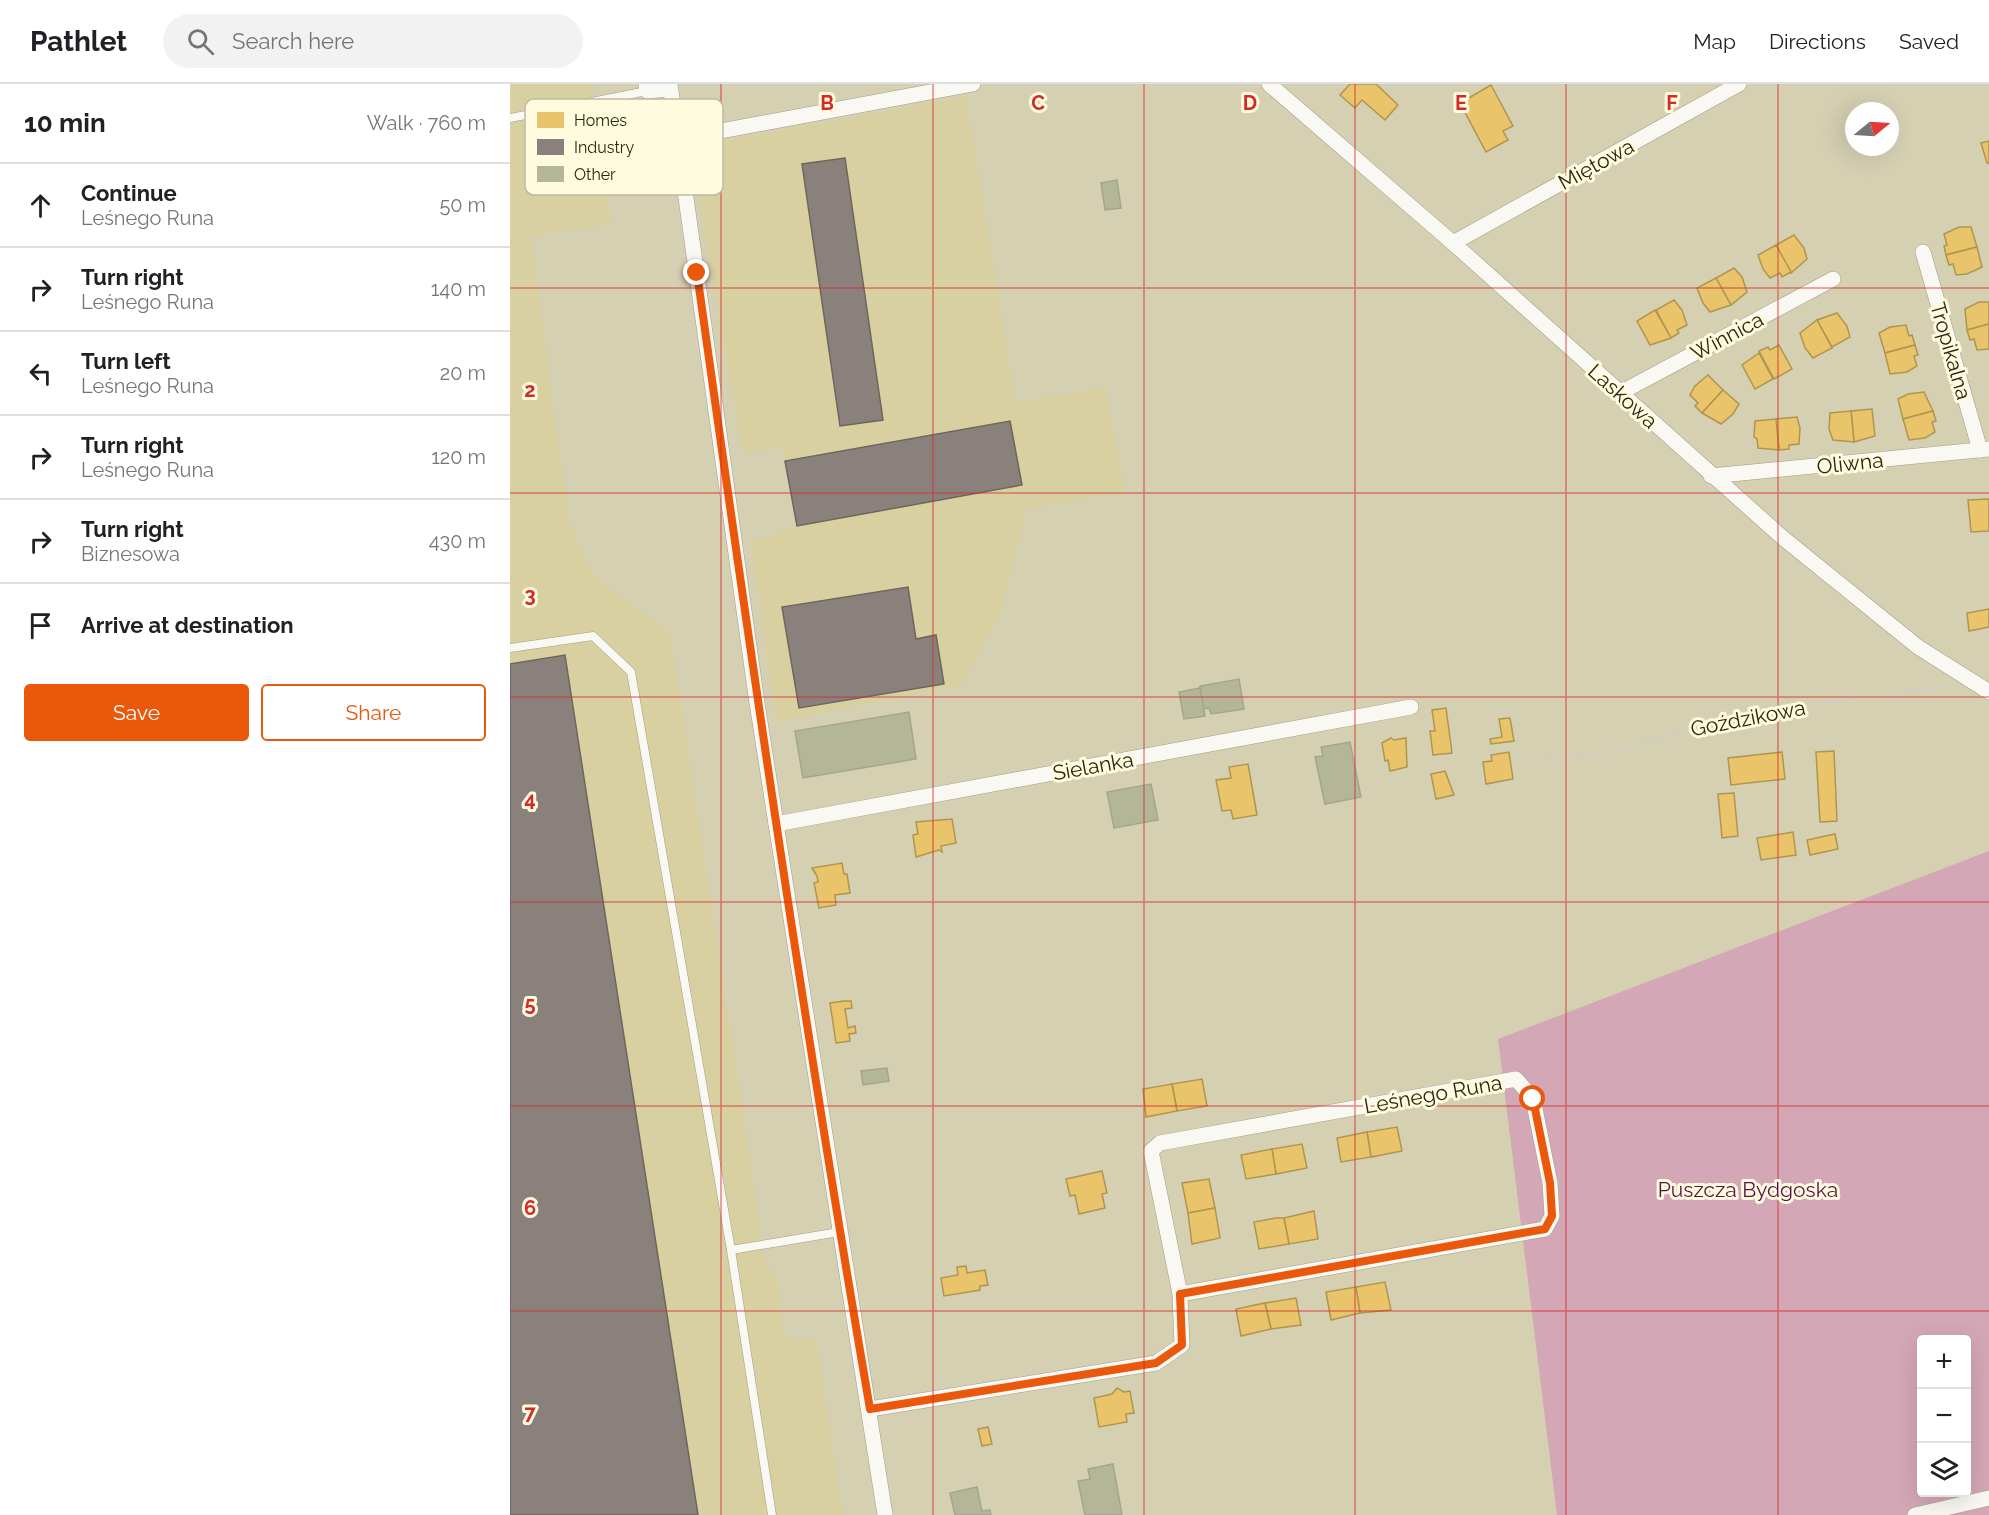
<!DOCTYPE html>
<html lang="en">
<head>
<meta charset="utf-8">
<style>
  :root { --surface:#fff; --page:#f2f2f2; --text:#202124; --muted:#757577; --line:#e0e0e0; --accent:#ea580c }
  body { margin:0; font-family:Raleway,sans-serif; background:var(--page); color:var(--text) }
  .controls { position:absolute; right:18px; bottom:18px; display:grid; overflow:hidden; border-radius:6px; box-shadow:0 6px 24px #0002 }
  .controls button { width:54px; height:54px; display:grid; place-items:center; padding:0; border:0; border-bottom:2px solid var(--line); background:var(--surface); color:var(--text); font:30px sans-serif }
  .compass { position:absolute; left:1335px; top:18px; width:54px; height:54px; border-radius:50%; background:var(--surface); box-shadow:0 6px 24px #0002; rotate:72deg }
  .stop { position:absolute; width:18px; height:18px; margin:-14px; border:4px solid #ea580c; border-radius:50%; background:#fff }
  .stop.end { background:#ea580c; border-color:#fff; box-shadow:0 2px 6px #0008 }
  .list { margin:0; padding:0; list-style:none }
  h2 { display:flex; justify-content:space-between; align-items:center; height:78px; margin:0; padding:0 24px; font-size:26px }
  h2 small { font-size:20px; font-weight:400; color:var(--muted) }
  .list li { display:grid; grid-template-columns:39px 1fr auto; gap:18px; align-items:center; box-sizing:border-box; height:84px; padding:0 24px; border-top:2px solid var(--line) }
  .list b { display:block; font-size:22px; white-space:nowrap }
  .list p { margin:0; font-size:20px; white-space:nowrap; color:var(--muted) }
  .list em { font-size:20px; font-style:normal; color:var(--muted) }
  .actions { display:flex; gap:12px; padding:18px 24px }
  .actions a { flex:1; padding:14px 0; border:2px solid var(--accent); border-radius:6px; text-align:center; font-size:21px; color:var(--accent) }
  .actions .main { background:var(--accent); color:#fff }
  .icon { flex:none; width:33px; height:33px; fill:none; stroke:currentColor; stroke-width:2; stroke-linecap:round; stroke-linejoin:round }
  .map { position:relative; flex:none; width:1479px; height:1431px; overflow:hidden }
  header { display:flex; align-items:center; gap:36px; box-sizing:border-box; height:84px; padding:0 30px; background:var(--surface); border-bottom:2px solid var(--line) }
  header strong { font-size:28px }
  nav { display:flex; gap:33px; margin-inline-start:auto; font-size:21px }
  .search { width:420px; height:54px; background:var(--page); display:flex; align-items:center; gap:15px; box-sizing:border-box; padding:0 21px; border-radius:33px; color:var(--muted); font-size:22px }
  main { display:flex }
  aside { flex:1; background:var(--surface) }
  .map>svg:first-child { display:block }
  .built { fill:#d8d0a0 }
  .forest { fill:#d3a7b6; fill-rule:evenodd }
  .homes { fill:#e9c46a; stroke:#b09550; stroke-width:1.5 }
  .industry { fill:#8a817c; stroke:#6e665c; stroke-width:1.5 }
  .building { fill:#b4b698; stroke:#a5a58e; stroke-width:1.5 }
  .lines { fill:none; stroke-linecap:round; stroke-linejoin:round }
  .lane-casing { stroke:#a19d86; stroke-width:9 }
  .street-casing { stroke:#a19d86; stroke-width:16 }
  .path { stroke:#cfcdc4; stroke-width:3; stroke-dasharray:4.5 4.5; stroke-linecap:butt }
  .lane { stroke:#f9f8f3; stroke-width:8 }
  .street { stroke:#f9f8f3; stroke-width:15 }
  .route { stroke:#ea580c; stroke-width:8 }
  .grid { fill:none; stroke:#d62828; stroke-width:1.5; stroke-opacity:0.55 }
  .labels { text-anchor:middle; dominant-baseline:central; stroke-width:6; stroke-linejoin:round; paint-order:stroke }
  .street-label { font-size:21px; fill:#2b2712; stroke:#fffbdf }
  .park-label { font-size:21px; fill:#571345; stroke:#fffbdf }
  .key { fill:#fffbdf; stroke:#bfbba2; stroke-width:1.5 }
  .key-label { font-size:16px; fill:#2b2712 }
  .grid-label { font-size:20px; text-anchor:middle; font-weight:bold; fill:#d62828; stroke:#fffbdf; stroke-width:6; stroke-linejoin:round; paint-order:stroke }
</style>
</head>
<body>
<header>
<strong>Pathlet</strong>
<div class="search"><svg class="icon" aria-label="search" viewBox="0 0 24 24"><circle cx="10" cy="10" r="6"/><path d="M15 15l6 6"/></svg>Search here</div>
<nav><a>Map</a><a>Directions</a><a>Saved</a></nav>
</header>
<main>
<aside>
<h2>10 min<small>Walk · 760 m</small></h2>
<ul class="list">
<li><svg class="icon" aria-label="ahead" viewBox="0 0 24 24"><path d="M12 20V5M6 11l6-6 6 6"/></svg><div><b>Continue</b><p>Leśnego Runa</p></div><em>50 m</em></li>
<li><svg class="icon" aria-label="right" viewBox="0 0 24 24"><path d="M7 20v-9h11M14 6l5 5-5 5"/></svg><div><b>Turn right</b><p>Leśnego Runa</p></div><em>140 m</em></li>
<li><svg class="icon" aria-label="left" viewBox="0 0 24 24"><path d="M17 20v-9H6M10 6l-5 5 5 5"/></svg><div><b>Turn left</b><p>Leśnego Runa</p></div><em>20 m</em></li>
<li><svg class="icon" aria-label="right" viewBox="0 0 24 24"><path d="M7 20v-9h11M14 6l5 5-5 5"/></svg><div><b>Turn right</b><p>Leśnego Runa</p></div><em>120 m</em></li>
<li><svg class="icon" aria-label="right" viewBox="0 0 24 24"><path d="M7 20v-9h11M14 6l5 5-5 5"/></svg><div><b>Turn right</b><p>Biznesowa</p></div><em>430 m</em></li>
<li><svg class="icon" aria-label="arrive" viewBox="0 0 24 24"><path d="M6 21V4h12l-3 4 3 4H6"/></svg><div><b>Arrive at destination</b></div></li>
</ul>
<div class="actions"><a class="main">Save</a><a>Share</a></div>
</aside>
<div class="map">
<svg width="1479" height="1431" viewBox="0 0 1479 1431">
  <rect width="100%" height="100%" fill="#d5d0b2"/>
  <g class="built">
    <path d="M0,0H82L101,140L21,152L59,438L85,494L160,548L257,1186H266L273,1248L282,1256L306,1253L333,1431H0Z"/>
    <path d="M456,13L506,318L596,303L615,408L517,425L490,531L452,601L266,638L241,459L287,442L272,363L233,370L183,78L198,59Z"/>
  </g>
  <path class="forest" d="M1479,767V1431H1047L988,955ZM1412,1256H1456V1408H1412Z"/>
  <g class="homes">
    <path d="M840,0H866L888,21L875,36L852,16L845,24L830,11Z"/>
    <path d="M981,1L1003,42L993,47L998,56L976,68L950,19Z"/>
    <path d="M1479,57V79H1477L1471,59Z"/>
    <path d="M1449,143H1461L1467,163L1436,171L1434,162L1437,161L1434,150Z"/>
    <path d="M1284,151L1294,164L1297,175L1281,189L1266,161Z"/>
    <path d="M1266,161L1281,188L1272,193L1270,189L1260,194L1253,185L1248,171Z"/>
    <path d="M1467,163L1472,183L1457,190L1446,191L1443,180L1439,181L1436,171Z"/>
    <path d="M1224,184L1232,193L1237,208L1221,221L1206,194Z"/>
    <path d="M1206,194L1221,221L1200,228L1193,219L1187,204Z"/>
    <path d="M1164,216L1172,226L1177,241L1167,246L1169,249L1161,254L1146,226Z"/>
    <path d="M1469,218H1479V240L1457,246L1455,225Z"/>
    <path d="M1145,226L1161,254L1140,261L1127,237Z"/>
    <path d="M1327,229L1337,242L1340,253L1322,263L1307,236Z"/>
    <path d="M1307,236L1322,264L1303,274L1295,264L1290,249Z"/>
    <path d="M1479,240V265L1467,266L1464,255L1460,256L1457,246Z"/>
    <path d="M1396,241L1399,252L1402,251L1405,261L1375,269L1369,249L1380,243Z"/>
    <path d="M1269,261L1282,285L1264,295L1249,267L1258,263L1260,266Z"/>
    <path d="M1405,261L1408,271L1404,272L1407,282L1397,288L1380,290L1375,269Z"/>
    <path d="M1249,269L1263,295L1245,305L1232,281Z"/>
    <path d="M1198,291L1213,306L1192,329L1185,322L1188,319L1180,311L1185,302Z"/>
    <path d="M1213,306L1229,320L1223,330L1211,340L1192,329Z"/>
    <path d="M1414,308L1423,327L1393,335L1388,315L1398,310Z"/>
    <path d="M1362,325L1365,352L1344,358L1341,327Z"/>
    <path d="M1341,327L1344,358L1323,356L1319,345L1320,329Z"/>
    <path d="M1423,327L1426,337L1422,338L1425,348L1415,354L1399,356L1393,335Z"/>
    <path d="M1287,333L1290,344L1289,360L1279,361V365L1269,366L1266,335Z"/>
    <path d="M1266,335L1269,366L1248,364L1247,355L1244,353L1245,337Z"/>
    <path d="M1479,415V447L1461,448L1458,416Z"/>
    <path d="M1479,525V543L1459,547L1457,529Z"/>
    <path d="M936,624L942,669L923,671L920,647H925L922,626Z"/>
    <path d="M1000,634L1004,657L981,660L980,655L992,653L989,635Z"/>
    <path d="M881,654L884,656L896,654L897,683L880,687L878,676L875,677L872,659Z"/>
    <path d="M1324,667L1327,737L1310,738L1306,668Z"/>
    <path d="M999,668L1003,695L976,700L973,678L982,677L981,671Z"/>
    <path d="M1272,668L1275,695L1221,701L1218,674Z"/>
    <path d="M738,680L747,731L723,735L721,726L712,727L706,696L721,694L719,683Z"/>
    <path d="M935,687L944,711L926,715L921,690Z"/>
    <path d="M1224,709L1228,752L1212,754L1208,710Z"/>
    <path d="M442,735L446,759L431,762L432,768L429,766L406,773L403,751L408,750L406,738Z"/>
    <path d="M1283,748L1286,771L1251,776L1247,754Z"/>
    <path d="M1325,750L1328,765L1300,771L1297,756Z"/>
    <path d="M332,779L334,790H337L340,809L325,811L326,821L309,824L304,799L308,798L307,792L302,784Z"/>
    <path d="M334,917H341L342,924L335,925L338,944L345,942L346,949L339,950L340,957L326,959L320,919Z"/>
    <path d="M692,995L697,1022L667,1027L662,1000Z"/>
    <path d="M662,1000L667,1027L636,1033L633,1005Z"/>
    <path d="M887,1043L892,1067L861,1073L857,1048Z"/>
    <path d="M857,1048L861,1073L831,1078L827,1054Z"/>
    <path d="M792,1060L797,1084L766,1090L762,1065Z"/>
    <path d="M762,1065L766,1090L736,1095L731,1071Z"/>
    <path d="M592,1087L597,1109L592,1110L595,1124L569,1130L565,1111L560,1112L556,1095Z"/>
    <path d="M699,1095L705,1124L678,1129L672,1099Z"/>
    <path d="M705,1124L710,1154L682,1160L678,1129Z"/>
    <path d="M804,1127L808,1155L779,1160L774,1134Z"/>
    <path d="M766,1134H774L779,1160L749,1165L744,1138Z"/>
    <path d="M456,1182L457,1189L475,1186L478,1201L470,1202V1206L434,1212L431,1194L448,1191L447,1183Z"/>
    <path d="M875,1198L881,1226L850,1229L846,1203Z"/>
    <path d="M846,1203L850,1229L821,1236L816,1208Z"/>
    <path d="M786,1214L791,1241L761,1245L755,1219Z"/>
    <path d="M755,1219L761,1245L731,1252L726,1225Z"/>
    <path d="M607,1304L614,1308L620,1307L624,1329L616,1330L617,1338L589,1343L584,1314L602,1310Z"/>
    <path d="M478,1343L482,1360L472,1362L468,1345Z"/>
  </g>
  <g class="industry">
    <path d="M335,74L373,336L330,342L292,80Z"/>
    <path d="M500,337L512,401L287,442L275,377Z"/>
    <path d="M398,503L406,555L426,551L434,600L289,624L272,523Z"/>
    <path d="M55,571L188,1431H0V580Z"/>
  </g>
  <g class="building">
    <path d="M607,96L611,124L595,126L591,99Z"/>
    <path d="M729,595L734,625L701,630L699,624L693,625L690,602Z"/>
    <path d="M690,604L695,632L674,635L669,608Z"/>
    <path d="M399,628L406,675L293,694L285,647Z"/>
    <path d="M840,658L851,713L815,720L805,673L813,672L811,663Z"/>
    <path d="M641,700L648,736L604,744L597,708Z"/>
    <path d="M377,984L379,997L353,1001L351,987Z"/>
    <path d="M603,1380L612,1431H575L568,1397L580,1395L578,1385Z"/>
    <path d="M467,1403L472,1427L480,1426L481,1431H445L440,1409Z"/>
  </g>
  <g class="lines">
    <g class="lane-casing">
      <g id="lane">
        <path d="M0,34L137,7"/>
        <path d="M0,564L83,552L121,588L221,1166L262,1431"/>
        <path d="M221,1166L329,1148"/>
      </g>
    </g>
    <g class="street-casing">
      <g id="street">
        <path d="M136,0L137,7L160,5"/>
        <path d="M160,0L247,619L375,1431"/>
        <path d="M759,0L943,159L1273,454L1408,563L1479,608"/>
        <path d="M168,55L463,0"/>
        <path d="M943,159L1229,0"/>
        <path d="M1413,168L1470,366"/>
        <path d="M1110,309L1323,195"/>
        <path d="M1201,392L1479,365"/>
        <path d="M266,740L901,623"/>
        <path d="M360,1325L646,1279L672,1261L670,1210L1035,1145L1042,1132L1040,1099L1023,1015L1006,995L650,1059L641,1067L670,1210"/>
        <path d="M1405,1431L1479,1414"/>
      </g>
    </g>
    <path class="path" d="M1015,675L1092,670L1235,630L1439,602"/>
    <use href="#lane" class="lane"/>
    <use href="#street" class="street"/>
  </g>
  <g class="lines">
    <path class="route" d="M187,189C240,568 295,948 360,1325L646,1279L672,1261L670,1210L1035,1145L1042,1132L1040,1099L1023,1015"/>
  </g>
  <path class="grid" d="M211,0V1431M423,0V1431M634,0V1431M845,0V1431M1056,0V1431M1268,0V1431M0,204H1479M0,409H1479M0,613H1479M0,818H1479M0,1022H1479M0,1227H1479"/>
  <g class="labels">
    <g class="street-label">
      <text transform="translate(1086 80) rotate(-29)">Miętowa</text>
      <text transform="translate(1217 252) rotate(-28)">Winnica</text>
      <text transform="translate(1441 267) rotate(74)">Tropikalna</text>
      <text transform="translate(1113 312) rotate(42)">Laskowa</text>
      <text transform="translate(1340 379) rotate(-6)">Oliwna</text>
      <text transform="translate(1238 634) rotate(-11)">Goździkowa</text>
      <text transform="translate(583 682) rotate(-10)">Sielanka</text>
      <text transform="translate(923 1010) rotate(-10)">Leśnego Runa</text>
    </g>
    <g class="park-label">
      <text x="1238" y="1105">Puszcza Bydgoska</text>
    </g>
  </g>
  <rect x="15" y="15" width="198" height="96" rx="9" class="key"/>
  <rect x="27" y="28" width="27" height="16" fill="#e9c46a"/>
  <rect x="27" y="55" width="27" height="16" fill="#8a817c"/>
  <rect x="27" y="82" width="27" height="16" fill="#b4b698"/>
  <g class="key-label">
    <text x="64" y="42">Homes</text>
    <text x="64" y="69">Industry</text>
    <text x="64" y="96">Other</text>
  </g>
  <g class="grid-label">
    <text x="317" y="26">B</text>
    <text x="528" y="26">C</text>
    <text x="740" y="26">D</text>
    <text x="951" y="26">E</text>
    <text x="1162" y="26">F</text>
    <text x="20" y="313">2</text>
    <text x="20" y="518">3</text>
    <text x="20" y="722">4</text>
    <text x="20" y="927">5</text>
    <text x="20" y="1131">6</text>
    <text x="20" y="1336">7</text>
  </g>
</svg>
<div class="controls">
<button>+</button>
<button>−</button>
<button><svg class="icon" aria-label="layers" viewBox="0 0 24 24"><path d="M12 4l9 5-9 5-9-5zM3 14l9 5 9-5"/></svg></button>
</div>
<svg class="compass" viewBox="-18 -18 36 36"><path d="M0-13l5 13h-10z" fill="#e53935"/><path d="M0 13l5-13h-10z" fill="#757577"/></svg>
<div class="stop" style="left:1023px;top:1015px"></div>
<div class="stop end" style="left:187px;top:189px"></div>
</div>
</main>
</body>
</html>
